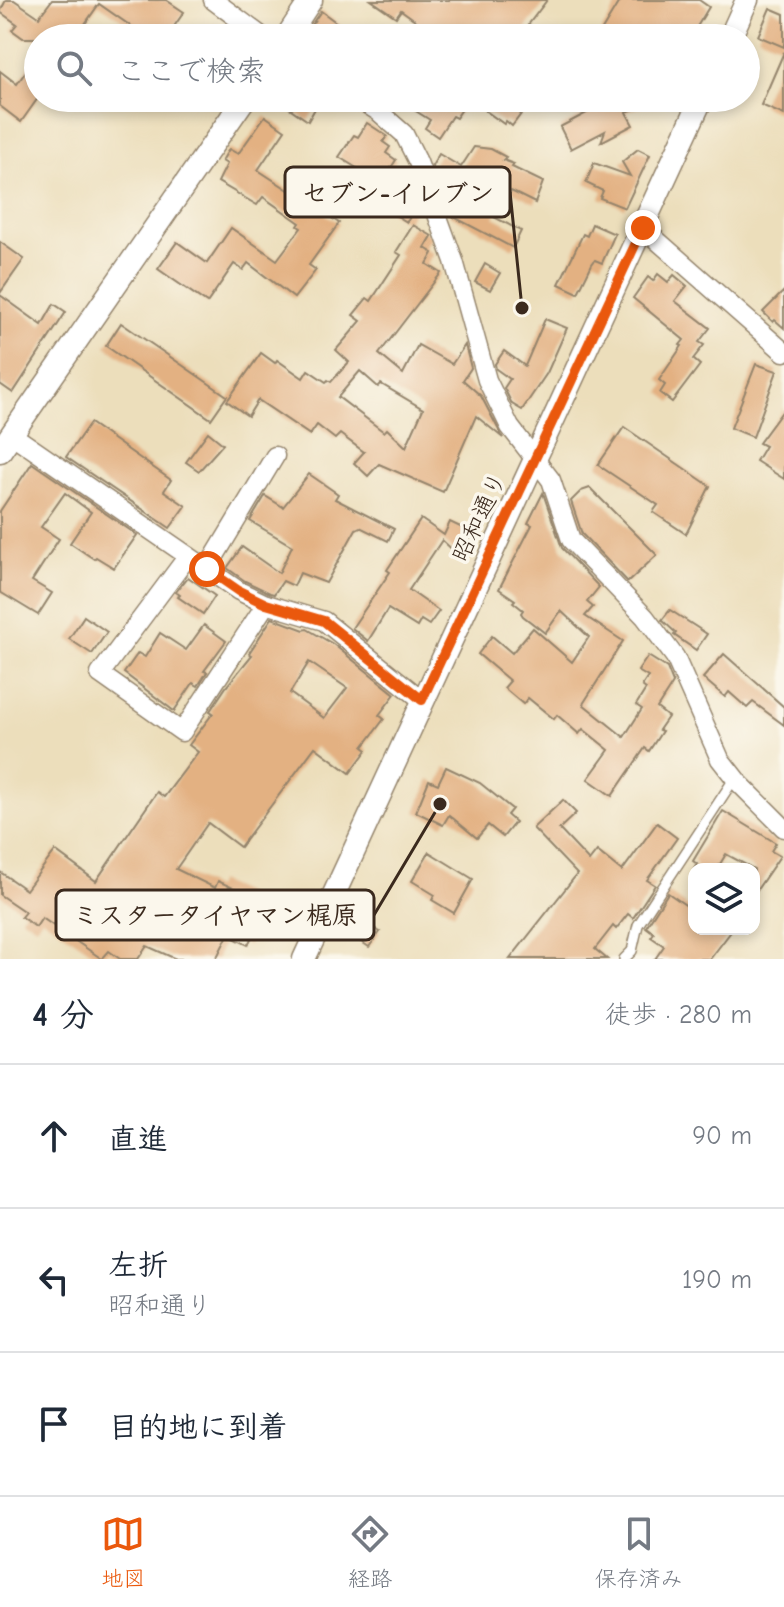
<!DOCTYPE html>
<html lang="ja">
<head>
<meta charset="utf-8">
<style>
  :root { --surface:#fff; --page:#f2f2f3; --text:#1f2937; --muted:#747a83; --line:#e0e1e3; --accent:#ea580c }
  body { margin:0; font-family:"Comic Neue","Klee One",sans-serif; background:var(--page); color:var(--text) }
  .controls { position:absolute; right:24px; bottom:24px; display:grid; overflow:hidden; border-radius:16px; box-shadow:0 4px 12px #0003 }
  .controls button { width:72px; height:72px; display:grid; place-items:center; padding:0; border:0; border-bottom:2px solid var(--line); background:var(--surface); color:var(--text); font:40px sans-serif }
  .stop { position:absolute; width:24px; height:24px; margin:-18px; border:6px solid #ea580c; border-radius:50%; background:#fff }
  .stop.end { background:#ea580c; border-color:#fff; box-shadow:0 2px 8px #0008 }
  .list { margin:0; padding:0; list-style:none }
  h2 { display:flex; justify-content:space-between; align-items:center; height:104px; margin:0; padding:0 32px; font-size:34px }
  h2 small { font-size:26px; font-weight:400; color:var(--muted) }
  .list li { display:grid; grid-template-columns:52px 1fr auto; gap:24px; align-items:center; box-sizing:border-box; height:144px; padding:0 32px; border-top:2px solid var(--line) }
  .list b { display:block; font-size:30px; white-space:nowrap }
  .list p { margin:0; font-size:26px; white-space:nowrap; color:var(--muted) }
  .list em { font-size:26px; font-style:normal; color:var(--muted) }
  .icon { flex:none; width:44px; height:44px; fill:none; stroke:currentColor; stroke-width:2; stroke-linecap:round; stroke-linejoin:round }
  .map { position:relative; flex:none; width:784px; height:959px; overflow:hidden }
  .search { position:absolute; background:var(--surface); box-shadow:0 4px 12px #0003; left:24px; right:24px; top:24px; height:88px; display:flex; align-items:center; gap:20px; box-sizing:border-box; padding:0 28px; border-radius:44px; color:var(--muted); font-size:30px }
  .sheet { height:536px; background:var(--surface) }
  nav { display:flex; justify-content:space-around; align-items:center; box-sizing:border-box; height:112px; border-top:2px solid var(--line); background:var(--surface); font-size:22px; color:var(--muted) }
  nav a { display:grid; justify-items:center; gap:4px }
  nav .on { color:var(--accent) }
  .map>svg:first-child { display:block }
  .building { fill:#e3b182; fill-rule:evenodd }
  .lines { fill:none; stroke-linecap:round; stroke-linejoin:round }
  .service-casing { stroke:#94846c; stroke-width:12 }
  .minor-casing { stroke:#94846c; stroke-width:21 }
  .tertiary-casing { stroke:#94846c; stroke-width:25 }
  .service { stroke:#fff; stroke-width:9 }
  .minor { stroke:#fff; stroke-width:18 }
  .tertiary { stroke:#fff; stroke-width:22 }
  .route { stroke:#ea580c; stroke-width:10 }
  .labels { text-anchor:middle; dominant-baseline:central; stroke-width:7; stroke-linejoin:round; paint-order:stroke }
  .street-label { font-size:24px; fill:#3b2a1e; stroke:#fbf7ec }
  .leader { fill:none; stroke:#3b2a1e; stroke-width:3 }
  .callout-dot { fill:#3b2a1e; stroke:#fbf7ec; stroke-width:3 }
  .callout { fill:#fbf7ec; stroke:#3b2a1e; stroke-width:3 }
  .callout-label { font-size:26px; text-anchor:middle; font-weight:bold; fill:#3b2a1e }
</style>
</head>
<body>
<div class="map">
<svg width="784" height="959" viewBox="0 0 784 959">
  <rect width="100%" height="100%" fill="#fbf7ec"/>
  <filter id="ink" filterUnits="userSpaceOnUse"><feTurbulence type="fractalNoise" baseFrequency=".0125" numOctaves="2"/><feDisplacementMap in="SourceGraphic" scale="16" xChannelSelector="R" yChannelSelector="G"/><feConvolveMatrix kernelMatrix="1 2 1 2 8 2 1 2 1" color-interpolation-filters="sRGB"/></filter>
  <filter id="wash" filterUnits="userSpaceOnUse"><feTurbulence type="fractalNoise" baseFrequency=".006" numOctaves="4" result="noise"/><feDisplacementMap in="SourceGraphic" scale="32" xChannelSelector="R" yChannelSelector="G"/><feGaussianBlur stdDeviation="1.8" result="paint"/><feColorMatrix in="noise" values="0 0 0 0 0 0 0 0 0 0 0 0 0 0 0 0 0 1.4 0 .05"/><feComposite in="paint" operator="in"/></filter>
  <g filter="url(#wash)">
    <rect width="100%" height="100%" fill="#ecdebb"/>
    <g id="blocks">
      <g class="building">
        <path d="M6,0H14L39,17L52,0H166L184,12L166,38H148L99,4L75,38H23L12,30L17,24L0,12Z"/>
        <path d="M371,0H547L518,38H440L401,10L396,17Z"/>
        <path d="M620,0H699L709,7L690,38H597Z"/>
        <path d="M770,8L784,14V47L758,36Z"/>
        <path d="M321,11L357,38H311L305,34Z"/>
        <path d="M784,52V115L761,105Z"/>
        <path d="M38,54V98L21,122L0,106V71L17,84Z"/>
        <path d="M294,98H321L308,121L288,107Z"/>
        <path d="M395,98H533L512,126L506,121L504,124L469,99L456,118L452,116L438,137L425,128L430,120Z"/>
        <path d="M606,98H660V100L626,112L633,125L601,142L605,131L571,149L560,127L598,107L596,103Z"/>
        <path d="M265,116L285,130L258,170L339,223L309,265L316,270L294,298L248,263L243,270L234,264L207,303L158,269L177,242L207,263L231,228L277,260L301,228L298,226L300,223L263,197L257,205L218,182L227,164L222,161L229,149L238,154Z"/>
        <path d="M367,123L387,136L383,142L390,147L386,153L396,160L381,183L339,157L354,135L358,137Z"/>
        <path d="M474,147L491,149L506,157L503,160L514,164L512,167L543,182L535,203L511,191L494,217L521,231L513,248L450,215L444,198L450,188L438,181L432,166L439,154L461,167Z"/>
        <path d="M638,149L650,155L625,208L600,198L603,191L586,183L594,163L630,176L622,162Z"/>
        <path d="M397,197L415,208L407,222L389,211Z"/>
        <path d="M592,224L615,234L602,263L595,260L592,264L578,293L559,284L583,234L587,236Z"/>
        <path d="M413,225L432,236L425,248L433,253L427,264L441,273L379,354L403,374L418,345L452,364L465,345L471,368L463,380L481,396L503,438L476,416L443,492L379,464L368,476L354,463L364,452L340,434L335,439L317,425L310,435L258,400L248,416L227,401L261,353L275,363L277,360L303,378L308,370L326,382L328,380L331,382L349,362L336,350L361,321L353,315L367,298L371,301L401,255L396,252ZM360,371L378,387L381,384L423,409L406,447L387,429L384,432L338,397Z"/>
        <path d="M0,242L24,259L0,293Z"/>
        <path d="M485,264L500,273L490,290L475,282Z"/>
        <path d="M658,274L668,282L674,275L687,286L675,301L710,328L699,342L704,345L693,359L700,365L672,402L660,393L665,385L659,380L682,346L680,345L684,340L633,298L648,277L653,281Z"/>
        <path d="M784,291V328L775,320L773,322L763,312Z"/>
        <path d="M0,295L42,325L54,304L66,312L13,393L0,384Z"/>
        <path d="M545,319L567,328L547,373L522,410L512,404L504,388L510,379L496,369L495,364L504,351L525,366Z"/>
        <path d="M121,323L227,396L211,419L106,346Z"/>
        <path d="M756,364L777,371L753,437L731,428Z"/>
        <path d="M784,409V479L756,461L765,446L759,443Z"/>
        <path d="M90,423L171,480L164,491L186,506L170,528L66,457Z"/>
        <path d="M624,427L710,486L686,534L653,512L658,505L598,465Z"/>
        <path d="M208,432L223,444L199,471L186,462Z"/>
        <path d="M32,463L137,535L114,568L96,557L94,559L70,543L91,512L65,493L41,527L59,539L32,581L52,593L38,615L0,592V511Z"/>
        <path d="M309,474L338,494L335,499L394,529L388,541L360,527L356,529L326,583L300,573L294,586L283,581L274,594L270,593L245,581L227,568L242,547L279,573L292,546L250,521L265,496L283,507Z"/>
        <path d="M590,488L657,555L628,582L582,534L571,501L581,491Z"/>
        <path d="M543,493L562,548L599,587L587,602L593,607L585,616L623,641L583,704L624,737L642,709L636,705L646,689L642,686L648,677L638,671L648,656L667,668L673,683L657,708L668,717L659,730L662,731L649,751L645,748L612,796L588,779L609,750L583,729L579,734L557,715L554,719L528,698L523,704L504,688L510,681L478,654L492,636L512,653L533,628L572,662L589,637L561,611L545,633L523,616L521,613L523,610L513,602L515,600L499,589L532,525L528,523Z"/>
        <path d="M421,519L444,535L450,522L473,533L460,557L442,540L409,590L439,611L429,625L421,620L417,627L388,609L368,641L352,628L390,572L387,570Z"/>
        <path d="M188,577L215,596L203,614L178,597L180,595L176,592Z"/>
        <path d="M670,610L707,634L696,650L674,635L676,633L662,620Z"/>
        <path d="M84,616L107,632L92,654L69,639Z"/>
        <path d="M272,618L304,630L307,629L333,644L395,694L379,715L384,719L363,747L367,750L350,773L315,747L240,847L208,823L176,869L215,888L218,881L249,895L245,903L251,906L245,920L257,926L248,945L228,935L216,959H176L147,946L138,959H120L109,951L102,959L42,918L36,927L21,917L25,912L0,895V872L26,890L55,851L96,881L157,792L164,797L198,752L189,745L213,713L210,711L226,687L252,655L249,653ZM309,662L347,688L324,718L290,693Z"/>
        <path d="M204,625L226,641L204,671L207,672L198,686L193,683L174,711L124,673L138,653L145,657L160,633L186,650Z"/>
        <path d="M724,654L784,707V725L753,702L747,708L729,692L725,697L703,678Z"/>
        <path d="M446,767L480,783L512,809L507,815L515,822L503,837L488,825L477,838L449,815L443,825L416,812L429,780L438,784Z"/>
        <path d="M563,800L576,813L559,829L589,861L597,851L622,871L657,823L677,838L647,880L655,885L633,918L628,914L616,929L613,926L595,949L607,959H510L577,874L533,828Z"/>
        <path d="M723,811L776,843L771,851L780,856L754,894V869L726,854L717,869H694L697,864L693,861Z"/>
        <path d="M429,852L473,879L454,913L432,900L435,895L412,881Z"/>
        <path d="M668,893L694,911V929H733L710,959H655L664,946L651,937L654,933L646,927Z"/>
        <path d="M365,922L380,932L369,947L354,937Z"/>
      </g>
    </g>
  </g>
  <g filter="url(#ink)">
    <use href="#blocks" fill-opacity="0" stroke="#94846c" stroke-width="2"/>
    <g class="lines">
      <g class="service-casing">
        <path id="service" d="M624,959L632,951L638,925L736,776"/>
      </g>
      <g class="minor-casing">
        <g id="minor">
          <path d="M213,0L264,38"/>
          <path d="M357,98L379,112L404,134L418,162L454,261L487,380L510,427L551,480L571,540L645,617L675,657L720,759L738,782L784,828"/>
          <path d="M643,228L784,352"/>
          <path d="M11,434L239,591L266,604L324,621L422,700"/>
          <path d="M188,556L100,674L182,732L266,604"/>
          <path d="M207,569L275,456"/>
        </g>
      </g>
      <g class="tertiary-casing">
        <g id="tertiary">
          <path d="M286,38L311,0"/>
          <path d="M730,38L747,0"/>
          <path d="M0,451L245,98"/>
          <path d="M304,959L702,98"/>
        </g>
      </g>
      <use href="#service" class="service"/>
      <use href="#minor" class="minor"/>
      <use href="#tertiary" class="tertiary"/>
    </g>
  </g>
  <g class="lines" filter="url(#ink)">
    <path class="route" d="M207,569L239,591L266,604L324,621L422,700L643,228"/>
  </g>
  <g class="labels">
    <g class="street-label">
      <text transform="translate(479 517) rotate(-65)">昭和通り</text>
    </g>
  </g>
  <path class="leader" d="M522 308L510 192M440 804L374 915"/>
  <g class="callout-dot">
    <circle cx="522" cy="308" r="8"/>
    <circle cx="440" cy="804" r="8"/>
  </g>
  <g class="callout">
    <rect x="285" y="167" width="225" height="50" rx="8"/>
    <rect x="56" y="890" width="318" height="50" rx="8"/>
  </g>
  <g class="callout-label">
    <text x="398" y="202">セブン-イレブン</text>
    <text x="215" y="924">ミスタータイヤマン梶原</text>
  </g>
</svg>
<div class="controls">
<button><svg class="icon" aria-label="layers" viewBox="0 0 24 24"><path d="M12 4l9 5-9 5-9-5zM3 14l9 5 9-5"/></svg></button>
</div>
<div class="stop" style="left:207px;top:569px"></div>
<div class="stop end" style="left:643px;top:228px"></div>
<div class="search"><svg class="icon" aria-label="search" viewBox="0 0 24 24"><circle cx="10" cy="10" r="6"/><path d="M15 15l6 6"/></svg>ここで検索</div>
</div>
<section class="sheet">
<h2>4 分<small>徒歩 · 280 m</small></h2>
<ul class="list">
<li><svg class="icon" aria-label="ahead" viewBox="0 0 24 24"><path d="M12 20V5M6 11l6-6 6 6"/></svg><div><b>直進</b></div><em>90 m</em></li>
<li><svg class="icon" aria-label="left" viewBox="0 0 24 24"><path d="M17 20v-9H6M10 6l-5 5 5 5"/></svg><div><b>左折</b><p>昭和通り</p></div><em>190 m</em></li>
<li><svg class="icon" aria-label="arrive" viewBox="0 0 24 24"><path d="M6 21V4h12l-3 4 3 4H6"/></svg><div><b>目的地に到着</b></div></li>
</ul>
</section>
<nav>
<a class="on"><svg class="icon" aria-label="map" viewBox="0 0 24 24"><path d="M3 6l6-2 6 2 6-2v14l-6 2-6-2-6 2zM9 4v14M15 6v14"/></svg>地図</a>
<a><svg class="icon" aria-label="directions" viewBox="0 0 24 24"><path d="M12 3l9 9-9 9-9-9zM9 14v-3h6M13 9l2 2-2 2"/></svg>経路</a>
<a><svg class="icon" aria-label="saved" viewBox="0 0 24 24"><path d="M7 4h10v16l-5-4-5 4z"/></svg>保存済み</a>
</nav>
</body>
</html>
